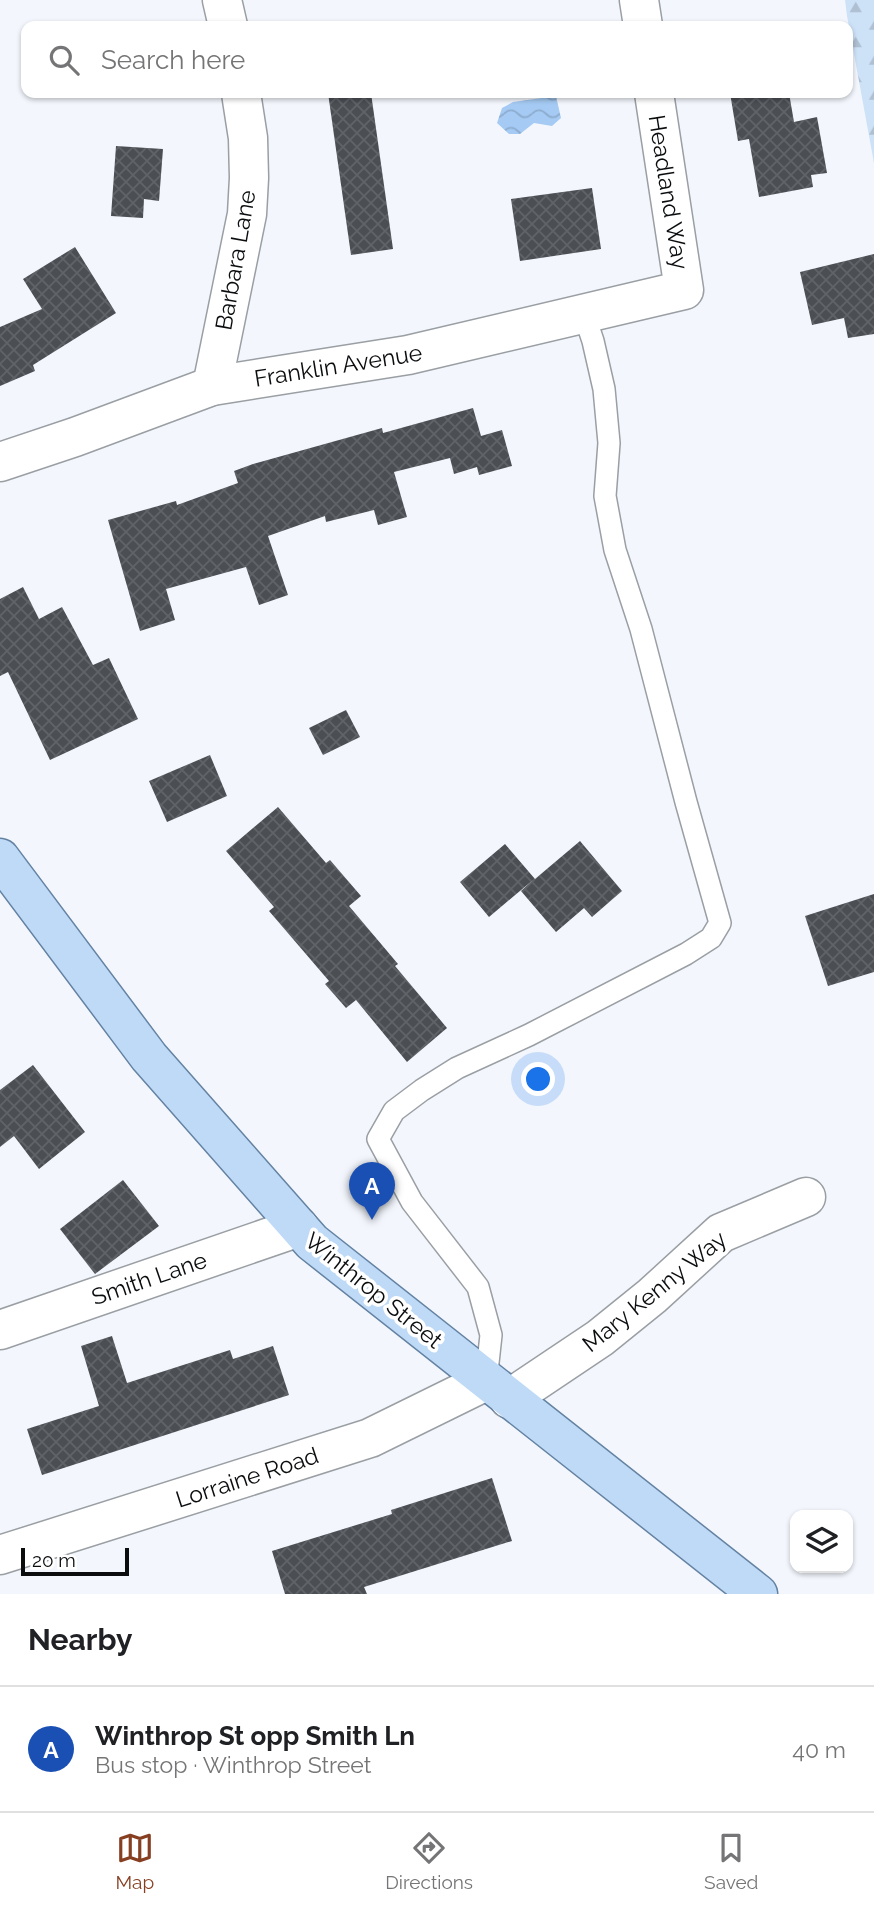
<!DOCTYPE html>
<html lang="en">
<head>
<meta charset="utf-8">
<style>
  :root { --surface:#fff; --page:#f2f2f2; --text:#202124; --muted:#757577; --line:#e0e0e0; --accent:#873f22 }
  body { margin:0; font-family:Raleway,sans-serif; background:var(--page); color:var(--text) }
  .controls { position:absolute; right:21px; bottom:21px; display:grid; overflow:hidden; border-radius:14px; box-shadow:0 2px 5px #0004 }
  .controls button { width:63px; height:63px; display:grid; place-items:center; padding:0; border:0; border-bottom:2px solid var(--line); background:var(--surface); color:var(--text); font:35px sans-serif }
  .scale { position:absolute; left:21px; bottom:18px; width:108px; box-sizing:border-box; padding-left:7px; border:4px solid #0a0c0e; border-top:0; font-size:19px; line-height:24px; white-space:nowrap; color:#0a0c0e; -webkit-text-stroke:5px #fff; paint-order:stroke }
  .you { position:absolute; left:539px; top:1080px; width:24px; height:24px; margin:-18px; border:5px solid #fff; border-radius:50%; background:#1a73e8; box-shadow:0 0 0 10px #1a73e833 }
  .badge { display:grid; place-items:center; width:46px; height:46px; border-radius:50%; background:var(--accent); color:#fff; font-size:23px; font-weight:700 }
  .pin { position:absolute; translate:-50% -58px; filter:drop-shadow(0 2px 4px #0008) }
  .pin::after { content:''; position:absolute; top:37px; width:24px; height:21px; background:inherit; clip-path:polygon(0 0,100% 0,50% 100%) }
  .list { margin:0; padding:0; list-style:none }
  h2 { display:flex; justify-content:space-between; align-items:center; height:91px; margin:0; padding:0 28px; font-size:30px }
  h2 small { font-size:23px; font-weight:400; color:var(--muted) }
  .list li { display:grid; grid-template-columns:46px 1fr auto; gap:21px; align-items:center; box-sizing:border-box; height:126px; padding:0 28px; border-top:2px solid var(--line) }
  .list b { display:block; font-size:26px; white-space:nowrap }
  .list p { margin:0; font-size:23px; white-space:nowrap; color:var(--muted) }
  .list em { font-size:23px; font-style:normal; color:var(--muted) }
  .icon { flex:none; width:38px; height:38px; fill:none; stroke:currentColor; stroke-width:2; stroke-linecap:round; stroke-linejoin:round }
  .map { position:relative; flex:none; width:874px; height:1594px; overflow:hidden }
  .search { position:absolute; background:var(--surface); box-shadow:0 2px 5px #0004; left:21px; right:21px; top:21px; height:77px; display:flex; align-items:center; gap:18px; box-sizing:border-box; padding:0 24px; border-radius:14px; color:var(--muted); font-size:26px }
  .sheet { height:217px; background:var(--surface) }
  nav { display:flex; justify-content:space-around; align-items:center; box-sizing:border-box; height:98px; border-top:2px solid var(--line); background:var(--surface); font-size:19px; color:var(--muted) }
  nav a { display:grid; justify-items:center; gap:4px }
  nav .on { color:var(--accent) }
  .map>svg:first-child { display:block }
  .forest { fill:url(#forest-firs) }
  .water { fill:url(#water-waves) }
  .building { fill:url(#building-cross-hatch) }
  .lines { fill:none; stroke-linecap:round; stroke-linejoin:round }
  .service-casing { stroke:#9a9fa4; stroke-width:24 }
  .minor-casing { stroke:#9a9fa4; stroke-width:41 }
  .primary-casing { stroke:#6482a2; stroke-width:41 }
  .service { stroke:#fff; stroke-width:21 }
  .minor { stroke:#fff; stroke-width:38 }
  .primary { stroke:#bfdaf7; stroke-width:38 }
  .labels { text-anchor:middle; dominant-baseline:central; stroke-width:7; stroke-linejoin:round; paint-order:stroke }
  .street-label { font-size:23px; fill:#0a0c0e; stroke:#fff }
</style>
</head>
<body>
<div class="map">
<svg width="874" height="1594" viewBox="0 0 874 1594">
  <defs>
    <pattern id="forest-firs" width="22" height="20" patternUnits="userSpaceOnUse" patternTransform="scale(1.75)"><rect width="22" height="20" fill="#cde1f7"/><path d="M5 1l3.5 6h-7zM16 11l3.5 6h-7z" fill="#afc0d3"/></pattern>
    <pattern id="water-waves" width="16" height="10" patternUnits="userSpaceOnUse" patternTransform="scale(1.75)"><rect width="16" height="10" fill="#a5caf3"/><path d="M0 5q4-4 8 0t8 0" fill="none" stroke="#8daccf"/></pattern>
    <pattern id="building-cross-hatch" width="8" height="8" patternUnits="userSpaceOnUse" patternTransform="scale(1.75)"><rect width="8" height="8" fill="#4b4f54"/><path d="M0 0l8 8M0 8l8-8" fill="none" stroke="#606468"/></pattern>
  </defs>
  <rect width="100%" height="100%" fill="#f3f7fd"/>
  <path class="forest" d="M845,0H874V163L847,16Z"/>
  <path class="water" d="M556,96L561,118L552,126L534,123L520,134H509L497,123L502,108L513,102Z"/>
  <g class="building">
    <path d="M328,93H371L393,249L351,255Z"/>
    <path d="M730,93H789L794,122L817,117L827,173L811,175L813,187L759,197L749,139L738,141Z"/>
    <path d="M116,146L163,149L159,201L144,199L143,218L111,216Z"/>
    <path d="M592,188L601,249L520,261L511,199Z"/>
    <path d="M75,247L116,313L33,365L35,371L0,386V327L42,309L23,279Z"/>
    <path d="M874,254V334L848,338L844,318L812,325L800,272Z"/>
    <path d="M473,408L481,436L502,430L512,466L479,475L477,467L454,474L450,458L394,472L407,517L378,525L374,510L326,522L325,516L268,536L288,595L259,605L246,567L166,589L175,620L140,631L108,520L176,501L177,505L238,483L234,471L253,464L382,428L383,433Z"/>
    <path d="M23,587L39,619L62,607L93,665L109,658L138,719L50,760L8,672L0,676V599Z"/>
    <path d="M346,710L360,737L323,755L309,728Z"/>
    <path d="M210,755L227,796L167,822L149,781Z"/>
    <path d="M278,807L326,863L330,860L361,896L349,906L398,964L395,966L447,1028L407,1062L356,1000L346,1008L325,984L329,981L269,911L274,907L226,851Z"/>
    <path d="M580,841L622,891L592,917L584,908L556,932L521,891L533,880L489,917L460,882L505,844L535,879Z"/>
    <path d="M874,894V972L828,986L805,916Z"/>
    <path d="M33,1065L85,1132L39,1169L14,1136L0,1147V1090Z"/>
    <path d="M123,1180L159,1226L95,1274L60,1229Z"/>
    <path d="M112,1336L127,1383L230,1350L233,1359L273,1346L289,1395L42,1475L27,1429L99,1406L81,1346Z"/>
    <path d="M492,1478L512,1541L364,1587L367,1594H285L272,1551L392,1514L391,1510Z"/>
  </g>
  <g class="lines">
    <g class="service-casing">
      <path id="service" d="M486,1381L491,1335L478,1287L412,1202L378,1139L394,1111L422,1090L457,1068L529,1035L686,954L711,938L720,923L686,802L641,629L615,550L605,496L609,443L604,389L593,341L584,314"/>
    </g>
    <g class="minor-casing">
      <g id="minor">
        <path d="M222,0L228,26"/>
        <path d="M639,0L643,26"/>
        <path d="M212,386L247,214L249,178L248,138L241,93"/>
        <path d="M0,462L75,437L212,386L408,355L684,290L654,93"/>
        <path d="M0,1330L299,1227"/>
        <path d="M509,1399L600,1338L652,1296L721,1233L806,1197"/>
        <path d="M0,1555L370,1438L486,1381"/>
      </g>
    </g>
    <g class="primary-casing">
      <path id="primary" d="M0,858L149,1057L312,1242L758,1594"/>
    </g>
    <use href="#service" class="service"/>
    <use href="#minor" class="minor"/>
    <use href="#primary" class="primary"/>
  </g>
  <g class="labels">
    <g class="street-label">
      <text transform="translate(669 192) rotate(81)">Headland Way</text>
      <text transform="translate(235 260) rotate(-80)">Barbara Lane</text>
      <text transform="translate(338 365) rotate(-9)">Franklin Avenue</text>
      <text transform="translate(149 1278) rotate(-19)">Smith Lane</text>
      <text transform="translate(374 1290) rotate(39)">Winthrop Street</text>
      <text transform="translate(654 1291) rotate(-39)">Mary Kenny Way</text>
      <text transform="translate(247 1477) rotate(-18)">Lorraine Road</text>
    </g>
  </g>
</svg>
<div class="controls">
<button><svg class="icon" aria-label="layers" viewBox="0 0 24 24"><path d="M12 4l9 5-9 5-9-5zM3 14l9 5 9-5"/></svg></button>
</div>
<div class="scale">20 m</div>
<div class="you"></div>
<div class="pin badge" style="left:372px;top:1220px;background:#1a4fb4">A</div>
<div class="search"><svg class="icon" aria-label="search" viewBox="0 0 24 24"><circle cx="10" cy="10" r="6"/><path d="M15 15l6 6"/></svg>Search here</div>
</div>
<section class="sheet">
<h2>Nearby<small></small></h2>
<ul class="list">
<li><span class="badge" style="background:#1a4fb4">A</span><div><b>Winthrop St opp Smith Ln</b><p>Bus stop · Winthrop Street</p></div><em>40 m</em></li>
</ul>
</section>
<nav>
<a class="on"><svg class="icon" aria-label="map" viewBox="0 0 24 24"><path d="M3 6l6-2 6 2 6-2v14l-6 2-6-2-6 2zM9 4v14M15 6v14"/></svg>Map</a>
<a><svg class="icon" aria-label="directions" viewBox="0 0 24 24"><path d="M12 3l9 9-9 9-9-9zM9 14v-3h6M13 9l2 2-2 2"/></svg>Directions</a>
<a><svg class="icon" aria-label="saved" viewBox="0 0 24 24"><path d="M7 4h10v16l-5-4-5 4z"/></svg>Saved</a>
</nav>
</body>
</html>
